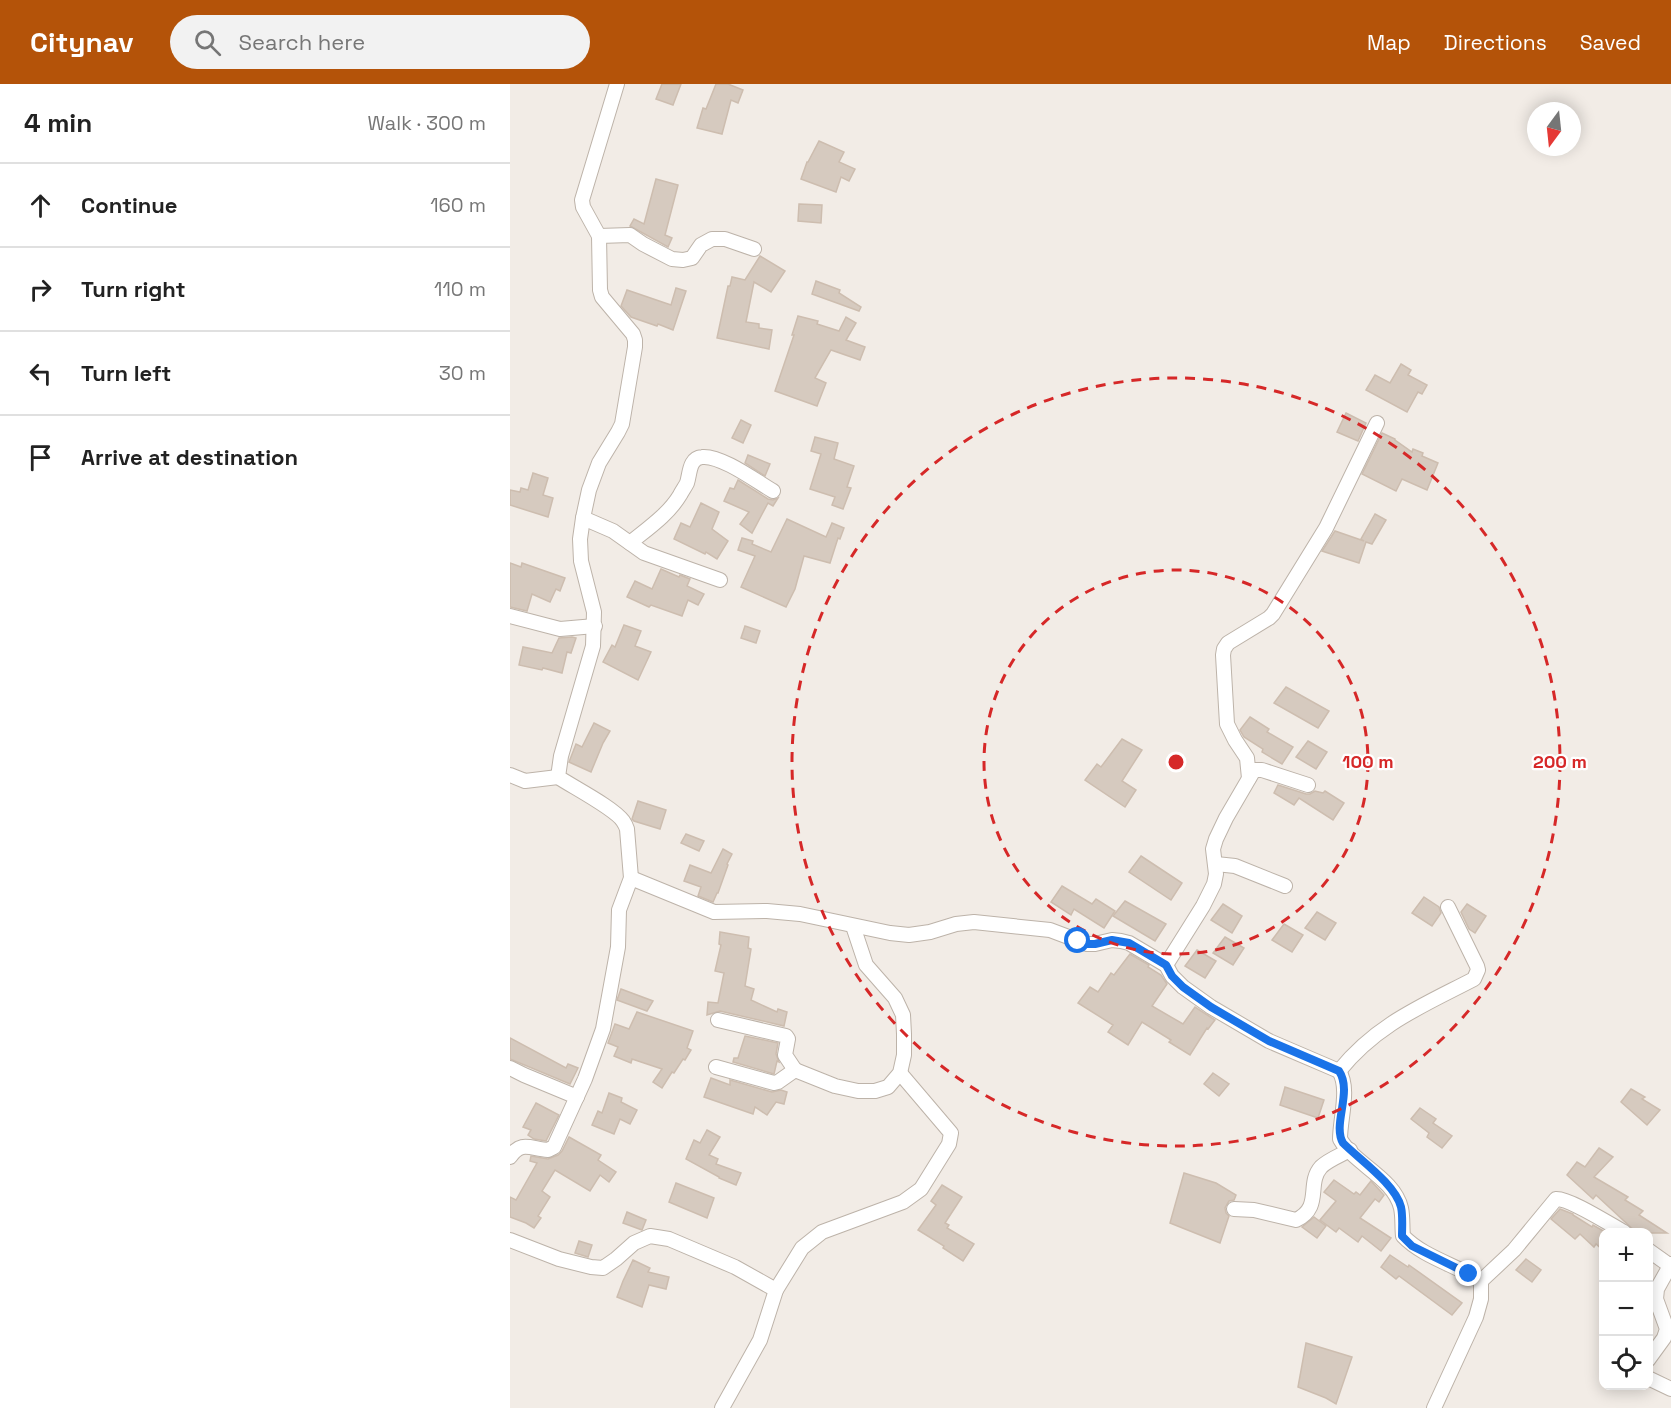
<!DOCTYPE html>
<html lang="en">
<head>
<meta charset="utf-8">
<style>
  :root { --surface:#fff; --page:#f2f2f2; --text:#222; --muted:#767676; --line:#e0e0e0; --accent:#b45309 }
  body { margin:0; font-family:"Space Grotesk",sans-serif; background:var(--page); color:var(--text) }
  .controls { position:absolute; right:18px; bottom:18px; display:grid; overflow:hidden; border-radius:12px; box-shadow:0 3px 15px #0003 }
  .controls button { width:54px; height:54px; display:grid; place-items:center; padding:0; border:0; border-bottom:2px solid var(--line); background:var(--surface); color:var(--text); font:30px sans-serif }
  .compass { position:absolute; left:1017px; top:18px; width:54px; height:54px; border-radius:50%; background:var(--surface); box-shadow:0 3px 15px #0003; rotate:195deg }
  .stop { position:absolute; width:18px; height:18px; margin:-14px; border:4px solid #1a73e8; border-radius:50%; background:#fff }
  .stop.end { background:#1a73e8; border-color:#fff; box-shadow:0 2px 6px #0008 }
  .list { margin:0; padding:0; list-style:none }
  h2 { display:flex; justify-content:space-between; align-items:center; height:78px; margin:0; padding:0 24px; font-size:26px }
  h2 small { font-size:20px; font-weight:400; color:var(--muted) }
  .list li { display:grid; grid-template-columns:39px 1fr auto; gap:18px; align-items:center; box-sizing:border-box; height:84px; padding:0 24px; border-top:2px solid var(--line) }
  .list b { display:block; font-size:22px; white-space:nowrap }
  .list em { font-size:20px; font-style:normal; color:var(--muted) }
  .icon { flex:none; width:33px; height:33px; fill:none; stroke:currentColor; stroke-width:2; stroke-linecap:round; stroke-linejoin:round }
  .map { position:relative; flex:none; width:1161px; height:1324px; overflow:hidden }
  header { display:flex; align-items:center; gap:36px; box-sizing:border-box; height:84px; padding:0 30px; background:var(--accent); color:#fff }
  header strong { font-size:28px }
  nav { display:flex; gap:33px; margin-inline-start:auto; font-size:21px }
  .search { width:420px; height:54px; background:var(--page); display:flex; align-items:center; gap:15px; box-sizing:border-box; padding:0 21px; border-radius:33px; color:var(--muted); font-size:22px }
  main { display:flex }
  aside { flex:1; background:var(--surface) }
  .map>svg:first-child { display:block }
  .building { fill:#d6cabf; stroke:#cdbdaf; stroke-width:1.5 }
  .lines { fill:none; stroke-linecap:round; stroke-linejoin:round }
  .minor-casing { stroke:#bdb3a9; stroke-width:16 }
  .minor { stroke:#fff; stroke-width:14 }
  .route { stroke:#1a73e8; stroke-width:8 }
  .ring { fill:none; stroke:#d62828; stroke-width:3; stroke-dasharray:10 8 }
  .centre { fill:#d62828; stroke:#fff; stroke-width:3 }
  .ring-label { font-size:18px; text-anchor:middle; font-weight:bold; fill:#d62828; stroke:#fff; stroke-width:4.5; stroke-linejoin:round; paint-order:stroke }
</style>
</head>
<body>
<header>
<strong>Citynav</strong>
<div class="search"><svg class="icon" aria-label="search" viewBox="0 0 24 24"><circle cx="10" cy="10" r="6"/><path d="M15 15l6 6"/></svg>Search here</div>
<nav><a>Map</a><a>Directions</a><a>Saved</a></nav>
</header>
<main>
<aside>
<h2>4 min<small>Walk · 300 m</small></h2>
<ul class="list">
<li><svg class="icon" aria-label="ahead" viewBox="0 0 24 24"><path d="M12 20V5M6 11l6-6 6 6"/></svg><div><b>Continue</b></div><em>160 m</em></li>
<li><svg class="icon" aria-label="right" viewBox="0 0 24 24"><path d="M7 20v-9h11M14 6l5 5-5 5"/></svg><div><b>Turn right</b></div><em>110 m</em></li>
<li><svg class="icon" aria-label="left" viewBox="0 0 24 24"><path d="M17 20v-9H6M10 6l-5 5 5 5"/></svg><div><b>Turn left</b></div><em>30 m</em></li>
<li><svg class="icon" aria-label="arrive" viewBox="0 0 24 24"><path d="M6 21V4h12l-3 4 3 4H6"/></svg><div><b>Arrive at destination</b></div></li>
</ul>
</aside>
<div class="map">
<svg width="1161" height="1324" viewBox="0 0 1161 1324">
  <rect width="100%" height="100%" fill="#f2ece6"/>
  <g class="building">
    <path d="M152,0H171L163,21L146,15Z"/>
    <path d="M206,0H218L233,6L228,19L221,16L212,50L187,44L193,24L196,25Z"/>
    <path d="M309,57L334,68L329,78L345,85L339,97L331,93L326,108L291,95L297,78H298Z"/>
    <path d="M146,95L168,101L155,151L162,154L158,163L120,142L124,135L134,140Z"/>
    <path d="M289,120L312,121L311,139L288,137Z"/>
    <path d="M250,172L275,187L261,208L244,198L236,238L249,240V244L262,246L259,265L207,254L218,202H220L222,193L235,196Z"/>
    <path d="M306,197L330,206L329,209L351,223L349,227L302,210Z"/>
    <path d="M166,204L176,207L163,246L148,240L147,242L121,233L111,222L117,206L161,221Z"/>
    <path d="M288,232L308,237L307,240L329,247L336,233L346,239L336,256L355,263L350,276L321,266L305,294L316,299L307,322L265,307L284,251H282Z"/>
    <path d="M891,280L901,286L898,291L917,301L912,310L908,308L897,328L856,306L865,291L880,299Z"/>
    <path d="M836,329L856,339L848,357L827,348Z"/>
    <path d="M231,336L241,341L233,359L222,354Z"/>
    <path d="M872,349L885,355V356L902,368L903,365L913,369L912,372L928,379L917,406L892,395L886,407L852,390Z"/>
    <path d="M305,353L328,359L324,375L344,382L337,403L341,404L333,425L322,421L325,413L300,405L311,370L301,367Z"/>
    <path d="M238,371L260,380L255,392L235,379Z"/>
    <path d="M23,389L38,394L33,411L43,414L38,433L0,421V406L10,408L11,404L18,406Z"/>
    <path d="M228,396L258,415L263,416L268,414L263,422L258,419L242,449L230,440L239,428L214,417L220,404L224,405Z"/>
    <path d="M191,419L209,428L202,445L218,457L207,475L196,468L195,470L164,455L171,439L180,443Z"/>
    <path d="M865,430L876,436L862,460L856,458L849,479L812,467L825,447L854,457L851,455Z"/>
    <path d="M277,435L316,453L322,439L334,444L330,455L328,454L320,479L294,472L285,505L276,523L231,503L245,472L228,466L232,454L243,457L242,460L261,468Z"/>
    <path d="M0,479L11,483L12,479L55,494L50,507L46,505L40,518L22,510L17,527L0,523Z"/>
    <path d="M151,485L169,493L170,491L180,495L177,502L194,510L188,521L178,516L172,532L141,521L139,523L117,513L125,497L142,505Z"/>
    <path d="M114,541L131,547L125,562L141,568L128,596L93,578L102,561L105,563Z"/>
    <path d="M235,542L250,547L246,559L231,554Z"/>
    <path d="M62,553L66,554L61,569L57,568L52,589L33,584L32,586L9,581L13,563L42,569L49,554Z"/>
    <path d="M776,603L819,627L808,644L764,619Z"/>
    <path d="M740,633L759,645L757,648L783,663L772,680L752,668L753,665L734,653L730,646Z"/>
    <path d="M84,639L100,647L93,659L81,688L59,678L66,660L72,663Z"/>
    <path d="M612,655L632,666L612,697L626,706L615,723L575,696L587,680L591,683Z"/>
    <path d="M798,657L817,668L806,685L786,673Z"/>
    <path d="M768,701L796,710H800L805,707L813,709L815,707L834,719L823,736L789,714L784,721L764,709Z"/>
    <path d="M128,717L156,726L150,745L124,737L122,735Z"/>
    <path d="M176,750L194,757L189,767L171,759Z"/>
    <path d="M213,765L222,770L217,780L218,781L208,809H207L203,818L188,812L191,803L174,797L180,781L201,789Z"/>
    <path d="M631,772L672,799L661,816L619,788Z"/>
    <path d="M552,802L582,820L586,815L605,827L594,844L564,825L561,831L541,818Z"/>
    <path d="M914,813L929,823L931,829L922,842L902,829Z"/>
    <path d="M615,817L656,840L645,857L603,832Z"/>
    <path d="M713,820L732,832L722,849L701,836Z"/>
    <path d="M957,820L976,832L965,849L959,845L951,828Z"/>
    <path d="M807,828L826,839L815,856L795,844Z"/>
    <path d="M774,840L793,851L782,868L762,856Z"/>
    <path d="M210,848L239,853L238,864L241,865L235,902L244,905L241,916L267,928L268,925L277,928L274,942L210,927L197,931L198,918L208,919L214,889L205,887L211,861L209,860Z"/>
    <path d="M715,853L734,864L723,881L703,869Z"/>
    <path d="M687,866L706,877L695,894L675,882Z"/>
    <path d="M620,870L639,881L638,883L651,891L657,900L642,922L673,940L685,923L705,936L698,945L697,944L680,971L659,958L661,956L632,938L618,961L598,948L603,941L568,919L580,903L588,908L601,889L604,891Z"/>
    <path d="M111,905L143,917L137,927L107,916Z"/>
    <path d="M127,928L183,947L177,964L181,966L175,976L173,975L164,989L162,988L152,1004L143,998L152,985L122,975L121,979L104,972L108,963L98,959L105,940L119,945Z"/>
    <path d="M235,952L268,959L266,970L269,978L267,977L264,990L223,978L224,974H228Z"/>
    <path d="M0,954L56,984L58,980L68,984L60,1000L0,975Z"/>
    <path d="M703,989L719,1000L709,1012L694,1000Z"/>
    <path d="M201,994L220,1001V996L262,1008L271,1006L277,1008L274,1020L266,1018L257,1031L245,1023L243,1030L194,1013Z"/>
    <path d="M775,1003L814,1016L808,1034L770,1021Z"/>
    <path d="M1121,1005L1135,1013L1132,1015L1150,1026L1137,1041L1111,1018Z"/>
    <path d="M99,1009L112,1014L111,1018L127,1026L120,1040L110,1035L104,1050L82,1041L88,1027L92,1029Z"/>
    <path d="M26,1019L49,1031L36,1057L24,1055L18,1051L21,1046L13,1043Z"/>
    <path d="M910,1024L926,1035L923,1039L942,1052L932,1064L917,1053L919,1049L901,1035Z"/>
    <path d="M197,1046L210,1053L199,1071L208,1075L206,1080L231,1089L226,1101L209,1094V1093L176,1075L184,1056L190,1059Z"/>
    <path d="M59,1053L91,1071L88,1076L106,1088L99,1098L90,1091L80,1107L45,1086L32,1107L40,1113L28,1132L31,1134L24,1144L16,1139L0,1133V1113L6,1116L27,1079L20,1077L21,1072L38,1075L48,1071L52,1067Z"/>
    <path d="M1089,1064L1103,1073L1084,1093L1118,1113L1115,1116L1133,1127L1129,1131L1157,1149H1127L1086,1111L1083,1115L1057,1091L1067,1078L1075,1083Z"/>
    <path d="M674,1089L706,1099L726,1111L724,1116L719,1117L715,1124L716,1129L719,1132L710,1159L660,1139Z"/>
    <path d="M824,1096L844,1110L846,1108L850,1111L861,1097L874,1111L869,1118L865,1115L850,1134L881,1154L871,1167L852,1152L848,1158L829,1144L826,1148L810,1136L826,1117L814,1108Z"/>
    <path d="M166,1099L204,1114L197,1134L159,1118Z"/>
    <path d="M432,1101L452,1113L435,1139L439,1141L437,1144L464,1160L453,1177L433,1164L434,1162L408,1146L426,1121L421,1117Z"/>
    <path d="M1050,1125L1063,1130V1131L1082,1143L1083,1141L1097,1149H1094V1167L1086,1160L1084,1163L1070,1150L1065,1155L1041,1135Z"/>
    <path d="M117,1128L136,1136L132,1146L113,1139Z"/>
    <path d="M804,1133L816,1142L807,1154L792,1143Z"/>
    <path d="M69,1157L82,1161L78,1173L65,1169Z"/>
    <path d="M880,1171L898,1183L899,1181L952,1219L942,1231L889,1192L886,1195L871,1183Z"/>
    <path d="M1016,1175L1031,1186L1022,1198L1006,1186Z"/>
    <path d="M123,1176L140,1184L138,1188L159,1193L156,1205L139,1201L132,1223L107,1213L113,1197Z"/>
    <path d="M796,1259L842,1273L826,1320L816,1314L788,1303Z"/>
  </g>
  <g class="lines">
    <g class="minor-casing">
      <g id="minor">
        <path d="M89,152L120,151L133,160L162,175L173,176L182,174L191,161L202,155H215L244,165"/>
        <path d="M73,434L103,447L134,469L210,496"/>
        <path d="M120,459C137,445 158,431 170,411C172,407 175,403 177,399C180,390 179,374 192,373C211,371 246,397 263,407"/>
        <path d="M0,532L50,545L85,542"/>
        <path d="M0,691L15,697L48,693"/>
        <path d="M739,694L737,674L725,656L717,640L713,571L714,565L718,559L759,534L763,530L816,444L867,339"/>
        <path d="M706,780L725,782L775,802"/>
        <path d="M121,794L204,828L257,827L290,830L380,849L399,851L420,848L446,840L464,838L540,846L577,860H585L602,856L611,857L619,859L656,881L662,892L673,903L701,923L759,957L829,987C840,1004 830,1035 830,1055C844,1080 884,1094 891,1124C893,1133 892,1143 893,1152C913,1173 946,1181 971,1197V1215L966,1233L924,1324"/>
        <path d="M656,881L693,822L704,800L706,790L703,765L706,755L716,734L744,686H752L798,701"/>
        <path d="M208,936L276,952L278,955L275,971L285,986"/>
        <path d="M206,983L264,999L268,998L285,986L325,1002L348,1007H365L378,1003L390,989L394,971V950L393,931L385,914L356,881L343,842"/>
        <path d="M0,984L14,991L67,1013"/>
        <path d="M829,987C867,940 912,922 964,895L968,886L967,882L938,823"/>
        <path d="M0,1073C11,1056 21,1065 38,1066L44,1063L75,995L93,945L108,863L109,826L121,794L117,745C116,742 115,740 113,737C104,724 63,703 48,693L51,672L83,562L84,528L71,477L70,455L73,434L79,406L89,379L108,348L112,340L125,263V256L123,250L92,213L90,206L89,152L73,123L72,116L107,0"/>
        <path d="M724,1125L744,1126L786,1136C813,1123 796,1100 811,1083C818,1076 831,1071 840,1066"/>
        <path d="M0,1156L49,1175L81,1183L93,1184L106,1175L124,1159L140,1152L159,1155L225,1183L266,1206"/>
        <path d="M1138,1166L1159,1181"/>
        <path d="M971,1197L1004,1166L1046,1115C1059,1114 1101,1141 1114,1148"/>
        <path d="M1138,1276L1154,1254L1157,1245L1146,1215L1147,1205L1161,1180"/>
        <path d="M1138,1294L1161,1305"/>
        <path d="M212,1324L250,1256L266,1206L292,1164L312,1148L393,1118L411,1105L439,1060L441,1049L390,989"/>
      </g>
    </g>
    <use href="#minor" class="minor"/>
  </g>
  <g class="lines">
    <path class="route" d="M568,857L577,860H585L602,856L619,859L656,881L662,892L673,903L701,923L759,957L829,987C843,1008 822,1040 833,1059C850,1076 885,1100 891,1123C893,1132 892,1143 892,1152L902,1162L959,1190"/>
  </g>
  <g class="ring">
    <circle cx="666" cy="678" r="192"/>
    <circle cx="666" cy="678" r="384"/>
  </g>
  <circle cx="666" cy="678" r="9" class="centre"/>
  <g class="ring-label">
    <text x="858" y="684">100 m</text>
    <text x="1050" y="684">200 m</text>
  </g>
</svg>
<div class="controls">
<button>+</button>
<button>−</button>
<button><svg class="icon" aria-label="locate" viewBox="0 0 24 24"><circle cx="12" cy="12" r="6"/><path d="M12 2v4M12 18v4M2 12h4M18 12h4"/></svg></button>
</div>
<svg class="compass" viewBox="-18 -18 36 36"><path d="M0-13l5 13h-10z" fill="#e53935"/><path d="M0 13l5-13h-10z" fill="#767676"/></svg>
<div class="stop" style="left:568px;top:857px"></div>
<div class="stop end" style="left:959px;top:1190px"></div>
</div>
</main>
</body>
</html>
